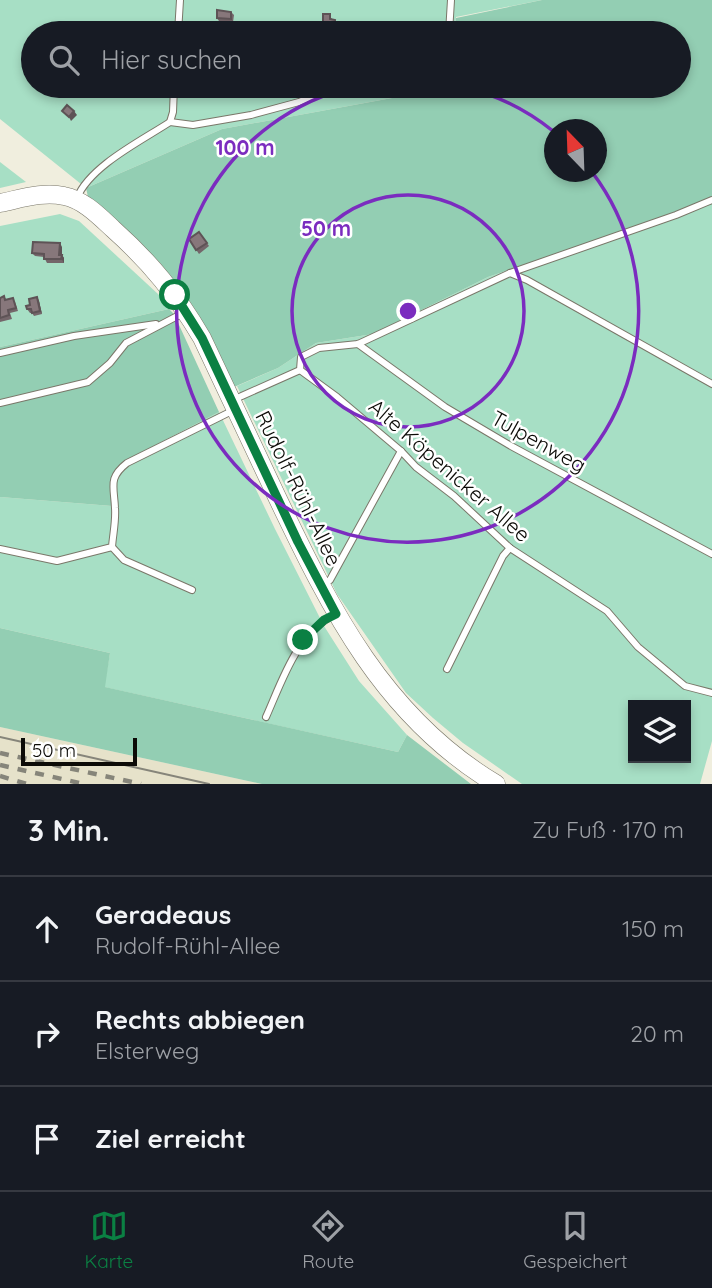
<!DOCTYPE html>
<html lang="de">
<head>
<meta charset="utf-8">
<style>
  :root { --surface:#171b24; --page:#20242c; --text:#f1f3f6; --muted:#9ea1a6; --line:#363941; --accent:#0b8043 }
  body { margin:0; font-family:Quicksand,sans-serif; background:var(--page); color:var(--text) }
  .controls { position:absolute; right:21px; bottom:21px; display:grid; overflow:hidden; border-radius:0px; box-shadow:0 4px 10px #0003 }
  .controls button { width:63px; height:63px; display:grid; place-items:center; padding:0; border:0; border-bottom:2px solid var(--line); background:var(--surface); color:var(--text); font:35px sans-serif }
  .compass { position:absolute; left:544px; top:119px; width:63px; height:63px; border-radius:50%; background:var(--surface); box-shadow:0 4px 10px #0003; rotate:337deg }
  .scale { position:absolute; left:21px; bottom:18px; width:116px; box-sizing:border-box; padding-left:7px; border:4px solid #0c0b07; border-top:0; font-size:19px; line-height:24px; white-space:nowrap; color:#0c0b07; -webkit-text-stroke:5px #fff; paint-order:stroke }
  .stop { position:absolute; width:21px; height:21px; margin:-16px; border:5px solid #0b8043; border-radius:50%; background:#fff }
  .stop.end { background:#0b8043; border-color:#fff; box-shadow:0 2px 7px #0008 }
  .list { margin:0; padding:0; list-style:none }
  h2 { display:flex; justify-content:space-between; align-items:center; height:91px; margin:0; padding:0 28px; font-size:30px }
  h2 small { font-size:23px; font-weight:400; color:var(--muted) }
  .list li { display:grid; grid-template-columns:46px 1fr auto; gap:21px; align-items:center; box-sizing:border-box; height:105px; padding:0 28px; border-top:2px solid var(--line) }
  .list b { display:block; font-size:26px; white-space:nowrap }
  .list p { margin:0; font-size:23px; white-space:nowrap; color:var(--muted) }
  .list em { font-size:23px; font-style:normal; color:var(--muted) }
  .icon { flex:none; width:38px; height:38px; fill:none; stroke:currentColor; stroke-width:2; stroke-linecap:round; stroke-linejoin:round }
  .map { position:relative; flex:none; width:712px; height:784px; overflow:hidden }
  .search { position:absolute; background:var(--surface); box-shadow:0 4px 10px #0003; left:21px; right:21px; top:21px; height:77px; display:flex; align-items:center; gap:18px; box-sizing:border-box; padding:0 24px; border-radius:38px; color:var(--muted); font-size:26px }
  .sheet { height:406px; background:var(--surface) }
  nav { display:flex; justify-content:space-around; align-items:center; box-sizing:border-box; height:98px; border-top:2px solid var(--line); background:var(--surface); font-size:19px; color:var(--muted) }
  nav a { display:grid; justify-items:center; gap:4px }
  nav .on { color:var(--accent) }
  .map>svg:first-child { display:block }
  .built { fill:#e6e2ca }
  .green { fill:#a7dfc5; fill-rule:evenodd }
  .forest { fill:#93ceb3; fill-rule:evenodd }
  .lines { fill:none; stroke-linecap:round; stroke-linejoin:round }
  .lane-casing { stroke:#7a7769; stroke-width:8 }
  .secondary-casing { stroke:#7a7769; stroke-width:19 }
  .lane { stroke:#fff; stroke-width:6 }
  .secondary { stroke:#fff; stroke-width:18 }
  .tram { stroke:#86857a; stroke-width:2 }
  .rail { stroke:#86857a; stroke-width:4.5; stroke-dasharray:9 9; stroke-linecap:butt }
  .wall { fill:#74666a }
  .shaded-wall { fill:#5e5356 }
  .building { fill:#87777b; stroke:#5e5356; stroke-width:2 }
  .route { stroke:#0b8043; stroke-width:9 }
  .ring { fill:none; stroke:#7b2cbf; stroke-width:3.5 }
  .labels { text-anchor:middle; dominant-baseline:central; stroke-width:5; stroke-linejoin:round; paint-order:stroke }
  .street-label { font-size:21px; fill:#0c0b07; stroke:#fff }
  .centre { fill:#7b2cbf; stroke:#fff; stroke-width:3.5 }
  .ring-label { font-size:21px; text-anchor:middle; font-weight:bold; fill:#7b2cbf; stroke:#fff; stroke-width:5; stroke-linejoin:round; paint-order:stroke }
</style>
</head>
<body>
<div class="map">
<svg width="712" height="784" viewBox="0 0 712 784">
  <rect width="100%" height="100%" fill="#f0eede"/>
  <path class="built" d="M0,727L262,784H0Z"/>
  <g class="green">
    <path d="M0,0H542L456,17L454,33H33V86H435L392,98L222,129L86,188L0,119Z"/>
    <path d="M0,162L26,182L0,188Z"/>
    <path d="M712,204V741L700,784H522L463,743L433,718L406,693L337,594L237,386L278,368L316,343L373,334L488,277L678,212ZM633,705H686V758H633Z"/>
    <path d="M60,214L79,221L158,294L169,309L0,347V226Z"/>
    <path d="M219,412L275,529L324,626L359,681L407,735L398,752L104,687L110,653L0,628V497L112,506C111,484 107,476 125,461Z"/>
  </g>
  <g class="forest">
    <path d="M542,0H712V205L700,206L678,212L488,277L373,334L316,343L278,368L234,387L172,279L160,263L144,247L111,215L88,197L86,188L222,129L392,98L435,86H679V33H454L456,18ZM554,130H596V172H554Z"/>
    <path d="M169,309L174,314L219,412L125,461C107,476 111,484 112,506L0,497V347Z"/>
    <path d="M0,628L110,653L105,687L398,752L407,735L471,784H262L0,727Z"/>
  </g>
  <g class="lines">
    <g class="lane-casing">
      <g id="lane">
        <path d="M178,33L180,0"/>
        <path d="M449,33L451,0"/>
        <path d="M170,122L193,125L251,115L299,102L318,94L330,86"/>
        <path d="M77,198C90,166 141,141 170,122L173,112L174,86"/>
        <path d="M510,273L527,280L712,384"/>
        <path d="M358,344L445,407L511,446L712,554"/>
        <path d="M0,353L74,336L156,324"/>
        <path d="M300,370L337,397L401,451L416,467L454,496L510,548L607,611L638,647L685,686L712,693"/>
        <path d="M235,399L300,370L301,357L319,348L358,344L510,273L676,215L712,200"/>
        <path d="M0,403L88,382L110,363L126,343L185,312"/>
        <path d="M112,547L124,560L192,590"/>
        <path d="M0,549L57,561L112,547C113,534 116,521 115,508C114,486 108,478 127,463L234,410"/>
        <path d="M323,585L330,580L401,451"/>
        <path d="M447,669L503,556L510,548"/>
        <path d="M266,717C283,679 296,635 335,614"/>
      </g>
    </g>
    <g class="secondary-casing">
      <path id="secondary" d="M0,203C20,199 43,191 64,196C84,200 99,216 113,229C151,263 176,294 202,338C227,391 252,444 277,497C331,610 384,717 496,784"/>
    </g>
    <use href="#lane" class="lane"/>
    <use href="#secondary" class="secondary"/>
    <path class="tram" d="M0,737L209,784"/>
    <g class="rail">
      <path d="M0,753L141,784"/>
      <path d="M0,765L84,784"/>
      <path d="M0,776L27,784"/>
    </g>
  </g>
  <g class="wall">
    <path d="M231,12L234,15L233,22L219,21L217,18Z"/>
    <path d="M332,18V19L338,23L337,30H325L323,26Z"/>
    <path d="M199,232L209,246L199,254L189,239Z"/>
    <path d="M62,247V255L64,258V263H47L44,257L35,256L32,253Z"/>
    <path d="M37,297L39,301L42,314L34,316L32,313H30L27,309Z"/>
    <path d="M0,298L15,302L18,311L10,313L12,319L0,322Z"/>
  </g>
  <g class="shaded-wall">
    <path d="M335,20L338,23L337,30L334,27Z"/>
    <path d="M74,111L77,115L71,121L69,117Z"/>
    <path d="M60,243L62,247V255L64,258V263L59,255Z"/>
    <path d="M37,297L39,301L42,314L40,311Z"/>
  </g>
  <g class="building">
    <path d="M217,10L231,12V19L217,18Z"/>
    <path d="M323,14H330V19L335,20L334,27L323,26Z"/>
    <path d="M67,105L74,111L69,117L62,111Z"/>
    <path d="M199,232L207,243L196,250L189,239Z"/>
    <path d="M33,242L60,243L59,255H62L61,259H44V254L32,253Z"/>
    <path d="M4,296L5,300L13,298L16,308L8,310L9,315L0,318V298Z"/>
    <path d="M37,297L40,311L32,313L31,309H27L26,306L30,305L29,299Z"/>
  </g>
  <g class="lines">
    <path class="route" d="M175,295L202,338L298,542L336,614L324,620L303,640"/>
  </g>
  <g class="ring">
    <circle cx="408" cy="311" r="116"/>
    <path d="M460 86A231 231 0 0 1 553 131M592 172A231 231 0 1 1 356 86"/>
  </g>
  <g class="labels">
    <g class="street-label">
      <text transform="translate(539 441) rotate(29)">Tulpenweg</text>
      <text transform="translate(450 470) rotate(41)">Alte Köpenicker Allee</text>
      <text transform="translate(299 488) rotate(64)">Rudolf-Rühl-Allee</text>
    </g>
  </g>
  <circle cx="408" cy="311" r="10" class="centre"/>
  <g class="ring-label">
    <text x="245" y="155">100 m</text>
    <text x="326" y="236">50 m</text>
  </g>
</svg>
<div class="controls">
<button><svg class="icon" aria-label="layers" viewBox="0 0 24 24"><path d="M12 4l9 5-9 5-9-5zM3 14l9 5 9-5"/></svg></button>
</div>
<svg class="compass" viewBox="-18 -18 36 36"><path d="M0-13l5 13h-10z" fill="#e53935"/><path d="M0 13l5-13h-10z" fill="#9ea1a6"/></svg>
<div class="scale">50 m</div>
<div class="stop" style="left:175px;top:295px"></div>
<div class="stop end" style="left:303px;top:640px"></div>
<div class="search"><svg class="icon" aria-label="search" viewBox="0 0 24 24"><circle cx="10" cy="10" r="6"/><path d="M15 15l6 6"/></svg>Hier suchen</div>
</div>
<section class="sheet">
<h2>3 Min.<small>Zu Fuß · 170 m</small></h2>
<ul class="list">
<li><svg class="icon" aria-label="ahead" viewBox="0 0 24 24"><path d="M12 20V5M6 11l6-6 6 6"/></svg><div><b>Geradeaus</b><p>Rudolf-Rühl-Allee</p></div><em>150 m</em></li>
<li><svg class="icon" aria-label="right" viewBox="0 0 24 24"><path d="M7 20v-9h11M14 6l5 5-5 5"/></svg><div><b>Rechts abbiegen</b><p>Elsterweg</p></div><em>20 m</em></li>
<li><svg class="icon" aria-label="arrive" viewBox="0 0 24 24"><path d="M6 21V4h12l-3 4 3 4H6"/></svg><div><b>Ziel erreicht</b></div></li>
</ul>
</section>
<nav>
<a class="on"><svg class="icon" aria-label="map" viewBox="0 0 24 24"><path d="M3 6l6-2 6 2 6-2v14l-6 2-6-2-6 2zM9 4v14M15 6v14"/></svg>Karte</a>
<a><svg class="icon" aria-label="directions" viewBox="0 0 24 24"><path d="M12 3l9 9-9 9-9-9zM9 14v-3h6M13 9l2 2-2 2"/></svg>Route</a>
<a><svg class="icon" aria-label="saved" viewBox="0 0 24 24"><path d="M7 4h10v16l-5-4-5 4z"/></svg>Gespeichert</a>
</nav>
</body>
</html>
